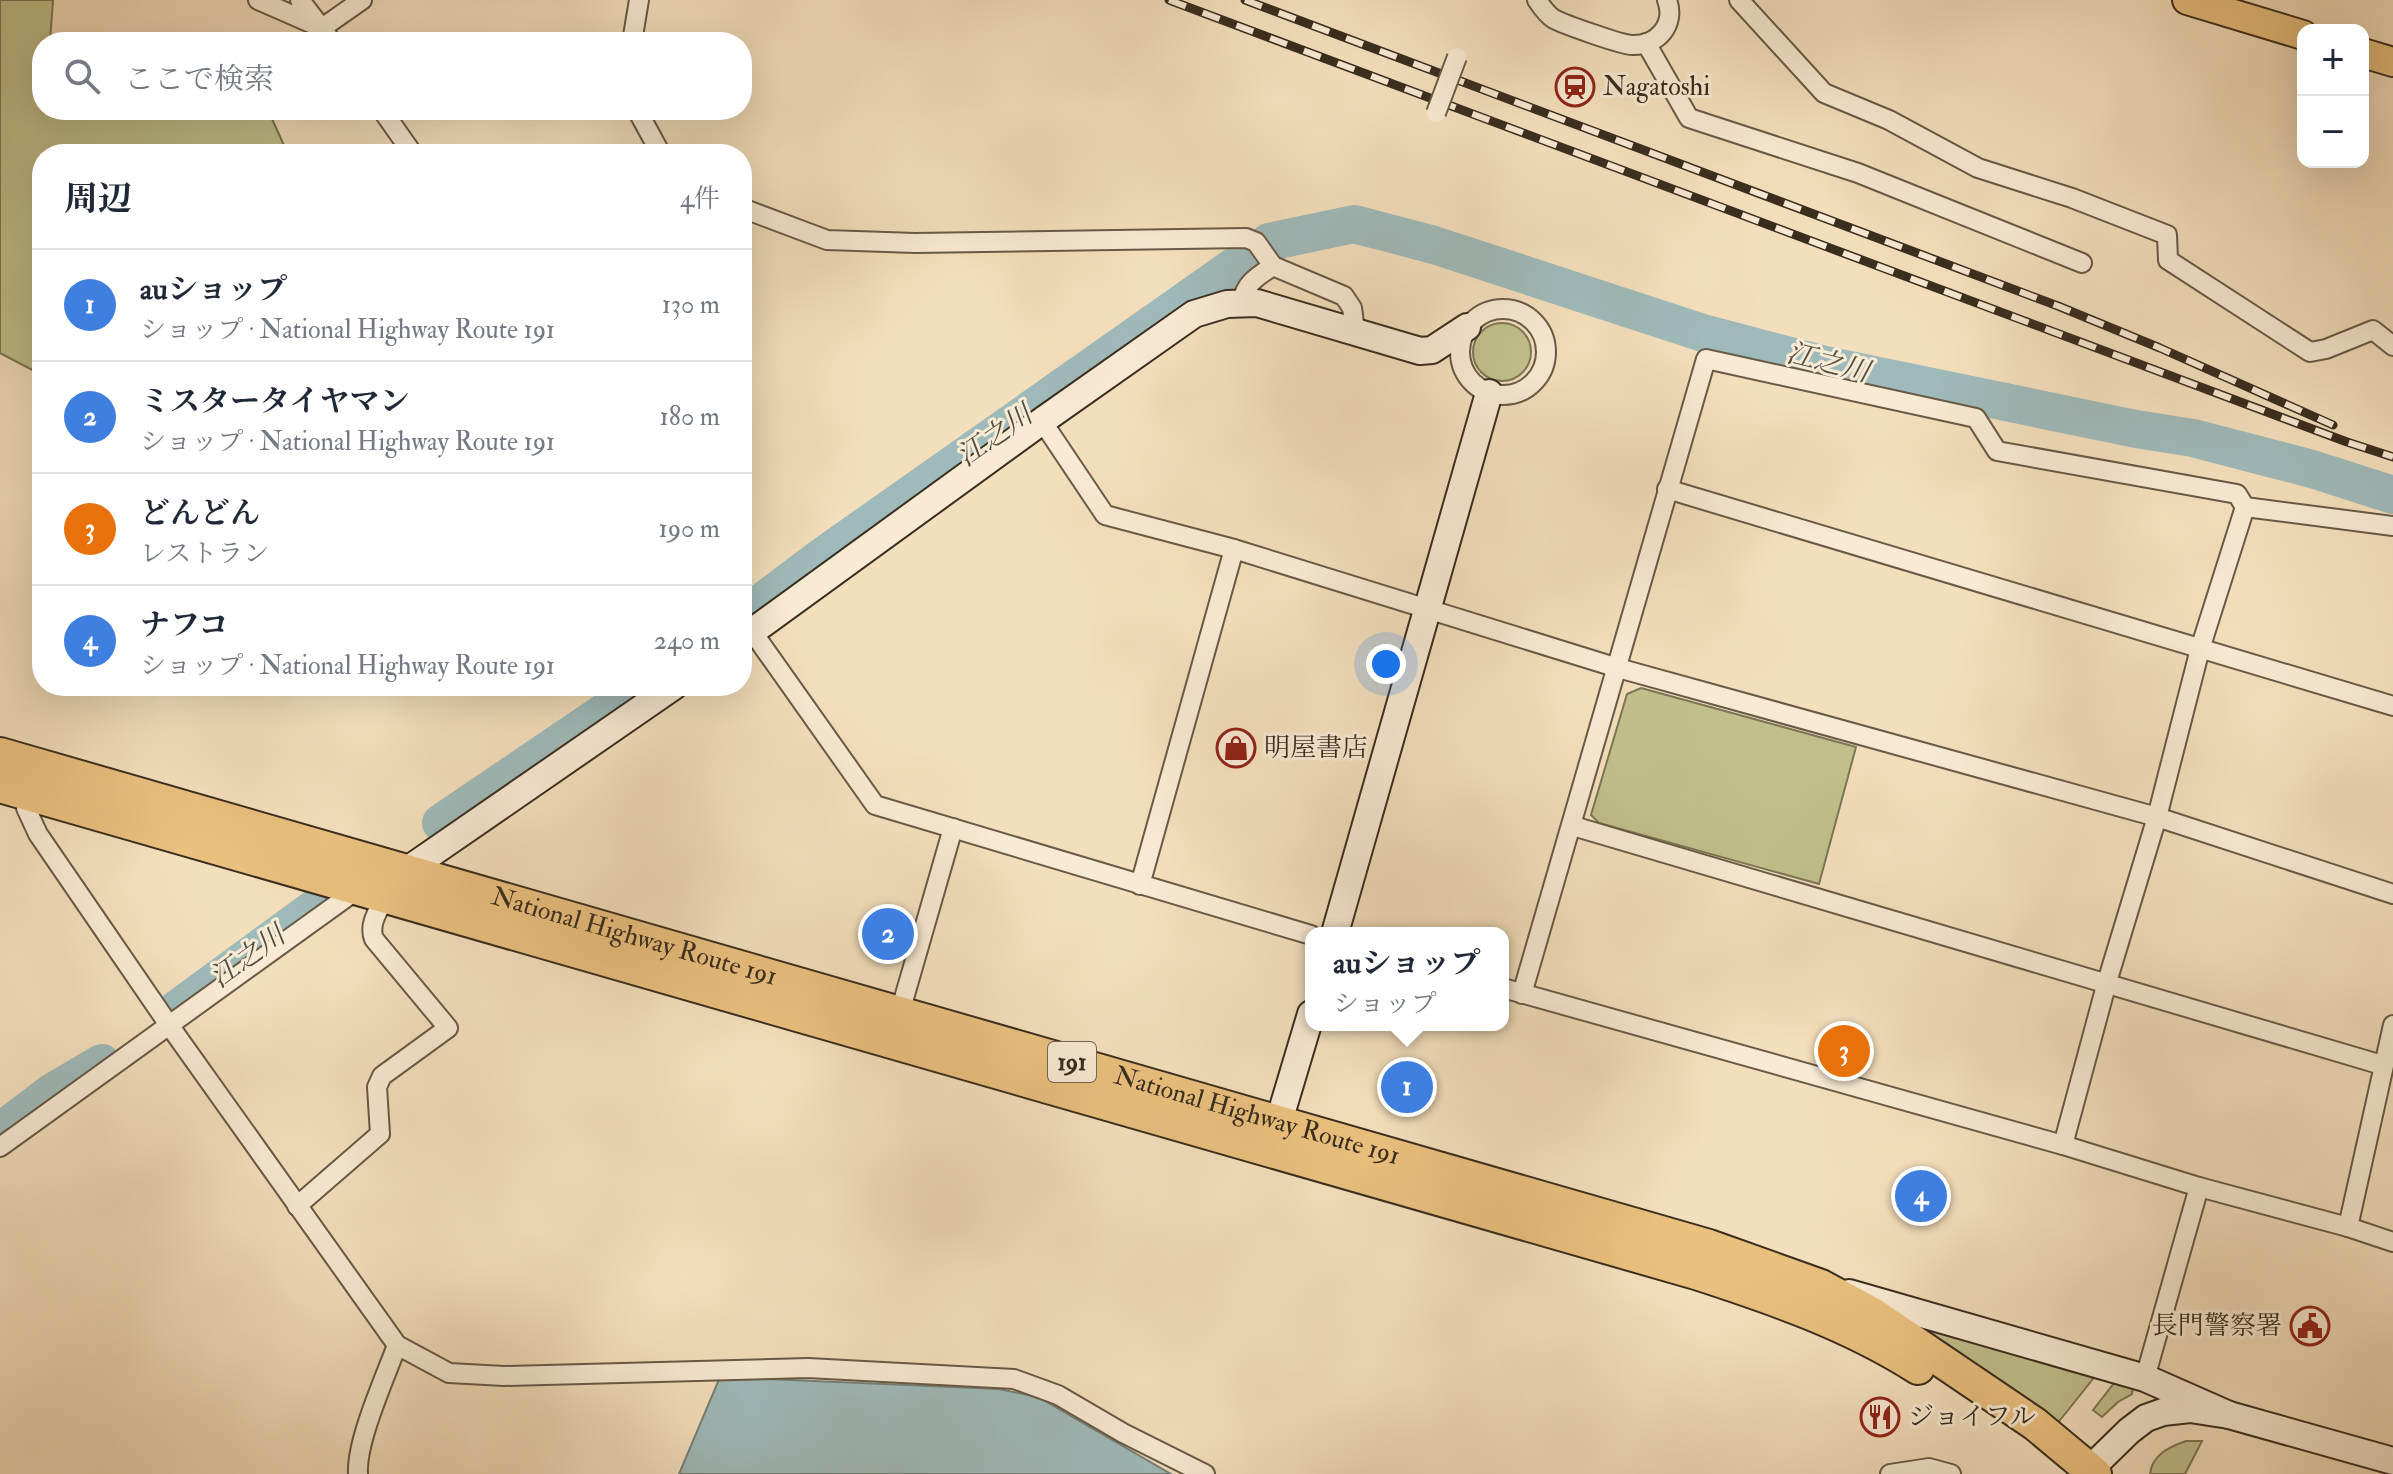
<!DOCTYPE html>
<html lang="ja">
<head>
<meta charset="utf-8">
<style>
  :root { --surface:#fff; --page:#f6f6f7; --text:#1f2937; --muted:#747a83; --line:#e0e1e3; --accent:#db2777 }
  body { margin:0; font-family:"IM FELL Double Pica","Noto Serif JP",serif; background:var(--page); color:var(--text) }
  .controls { position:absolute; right:24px; top:24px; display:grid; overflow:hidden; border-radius:16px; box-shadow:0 8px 32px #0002 }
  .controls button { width:72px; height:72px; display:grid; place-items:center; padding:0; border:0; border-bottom:2px solid var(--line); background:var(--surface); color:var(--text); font:40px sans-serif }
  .you { position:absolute; left:1386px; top:664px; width:28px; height:28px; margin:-20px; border:6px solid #fff; border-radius:50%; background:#1a73e8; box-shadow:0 0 0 12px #1a73e833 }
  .badge { display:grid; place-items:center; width:52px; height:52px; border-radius:50%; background:var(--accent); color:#fff; font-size:26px; font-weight:700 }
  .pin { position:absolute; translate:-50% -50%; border:4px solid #fff; box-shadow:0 2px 8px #0006 }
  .popup { position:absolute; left:1305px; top:927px; width:204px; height:104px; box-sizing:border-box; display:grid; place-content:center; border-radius:16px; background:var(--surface); filter:drop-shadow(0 2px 6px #0005); font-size:26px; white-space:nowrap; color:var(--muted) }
  .popup b { font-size:30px; color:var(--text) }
  .popup::after { content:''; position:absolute; left:50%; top:100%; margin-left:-16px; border:16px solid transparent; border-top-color:var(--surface) }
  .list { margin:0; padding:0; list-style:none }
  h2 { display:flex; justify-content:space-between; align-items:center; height:104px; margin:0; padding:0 32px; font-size:34px }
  h2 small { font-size:26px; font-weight:400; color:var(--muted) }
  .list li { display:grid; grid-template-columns:52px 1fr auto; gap:24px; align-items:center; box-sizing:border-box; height:112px; padding:0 32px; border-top:2px solid var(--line) }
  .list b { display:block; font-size:30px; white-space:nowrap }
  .list p { margin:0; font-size:26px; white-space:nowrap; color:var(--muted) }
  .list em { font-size:26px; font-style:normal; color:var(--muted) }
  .icon { flex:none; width:44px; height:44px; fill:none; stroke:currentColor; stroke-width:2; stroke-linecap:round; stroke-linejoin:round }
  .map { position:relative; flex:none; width:2393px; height:1474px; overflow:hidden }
  .search { position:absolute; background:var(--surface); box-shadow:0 8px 32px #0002; left:32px; top:32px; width:720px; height:88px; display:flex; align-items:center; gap:20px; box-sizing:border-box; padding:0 28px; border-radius:32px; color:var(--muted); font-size:30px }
  .panel { position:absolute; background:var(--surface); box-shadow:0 8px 32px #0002; left:32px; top:144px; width:720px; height:552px; border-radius:32px }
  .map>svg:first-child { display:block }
  .green { fill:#c1c08c; stroke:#7d7656; stroke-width:2 }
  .water { fill:#9fbaba; stroke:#76827c; stroke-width:2 }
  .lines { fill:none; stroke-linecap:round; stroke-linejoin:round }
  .river { stroke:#9fbaba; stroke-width:38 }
  .street-casing { stroke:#685a46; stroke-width:22 }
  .secondary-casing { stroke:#392d1f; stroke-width:30 }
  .primary-casing { stroke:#392d1f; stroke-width:32 }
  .highway-casing { stroke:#392d1f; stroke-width:36 }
  .street { stroke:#f8ead3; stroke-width:18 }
  .secondary { stroke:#f8ead3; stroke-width:26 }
  .primary { stroke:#eac07e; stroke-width:28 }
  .highway { stroke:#eac07e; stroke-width:32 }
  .rail-casing { stroke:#392d1f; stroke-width:9 }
  .rail { stroke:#f8ead3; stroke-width:6; stroke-dasharray:18; stroke-linecap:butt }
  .street-bridge-casing { stroke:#685a46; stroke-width:22; stroke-linecap:butt }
  .street-bridge { stroke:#f8ead3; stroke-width:18 }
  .labels { text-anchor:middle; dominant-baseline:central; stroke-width:6; stroke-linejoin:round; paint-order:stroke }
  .shield { fill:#f8ead3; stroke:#726655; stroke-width:2 }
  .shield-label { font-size:24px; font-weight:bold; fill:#392d1f }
  .poi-label { font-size:26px; fill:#392d1f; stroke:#f8ead3; text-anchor:start }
  .street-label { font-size:26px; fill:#392d1f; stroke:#f8ead3 }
  .water-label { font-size:28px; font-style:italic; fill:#525046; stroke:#f8ead3 }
</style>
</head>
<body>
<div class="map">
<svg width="2393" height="1474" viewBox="0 0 2393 1474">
  <rect width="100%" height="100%" fill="#f4dfbc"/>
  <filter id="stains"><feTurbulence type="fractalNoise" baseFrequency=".0025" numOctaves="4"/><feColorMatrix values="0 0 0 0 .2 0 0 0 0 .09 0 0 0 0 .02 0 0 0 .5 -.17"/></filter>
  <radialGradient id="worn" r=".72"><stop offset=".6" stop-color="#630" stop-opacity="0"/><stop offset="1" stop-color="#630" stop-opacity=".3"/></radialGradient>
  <g class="green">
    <path d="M0,0H53L50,42H42V110H268L288,154H42V375L0,353Z"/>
    <circle cx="1502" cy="352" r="29"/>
    <path d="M1641,688L1856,747L1819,884L1599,823L1591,815L1627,694Z"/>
    <path d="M1920,1321L2096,1375L2057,1424L1917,1329Z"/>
    <path d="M2115,1382L2133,1387L2132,1394L2118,1402L2102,1417L2093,1410Z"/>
    <path d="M2186,1441H2202L2185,1474H2150C2152,1455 2169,1447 2186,1441Z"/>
  </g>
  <path class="water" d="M720,1377L999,1389L1038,1397L1171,1474H679Z"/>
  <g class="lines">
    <g class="river">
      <path d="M1269,242L1354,224L1434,245L1706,334L1821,364L2136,429L2193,438L2312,469L2393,495"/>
      <path d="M742,617L823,556L1249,256"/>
      <path d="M441,823L643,686"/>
      <path d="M173,1012L323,902"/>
      <path d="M0,1132L51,1093L102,1063"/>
    </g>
    <g class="street-casing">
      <g id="street">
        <path d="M258,0L322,28"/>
        <path d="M300,0L332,42"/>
        <path d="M1537,0C1541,6 1547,15 1554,19C1563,24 1622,45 1632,45C1658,46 1676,24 1667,0"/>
        <path d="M1739,0L1824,93L1889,120L1978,168L2072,198L2167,235L2168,260L2310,352L2326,349L2373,330L2393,346"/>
        <path d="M322,28L362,0"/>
        <path d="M632,42L639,0"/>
        <path d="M1646,43L1689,118L1858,173L2082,263"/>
        <path d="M382,110L413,154"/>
        <path d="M637,110L661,154"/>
        <path d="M742,208L827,240L915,243L1246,238L1256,242L1273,266L1344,296L1352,308L1355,331"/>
        <path d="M1242,302C1245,283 1258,276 1273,266"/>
        <circle cx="1503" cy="352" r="43"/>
        <path d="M1042,421L1105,515L1234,549L1618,668L2157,817L2393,894"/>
        <path d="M1667,489L2393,706"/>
        <path d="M742,617L875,805L1311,935"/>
        <path d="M28,786L26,808L38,834L169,1025L397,1345L449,1373L504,1376L808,1368L1014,1379L1058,1395L1123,1433L1205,1474"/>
        <path d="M1573,826L2382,1065"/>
        <path d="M1140,885L1234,549"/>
        <path d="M1503,988L2063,1145L2199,1187L2145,1378"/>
        <path d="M1522,994L1706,359L1976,418L1997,451L2237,494L2245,507L2393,526"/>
        <path d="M900,1012L953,828"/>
        <path d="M2063,1145L2107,982L2157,817L2200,649L2245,507"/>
        <path d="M0,1147L358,889"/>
        <path d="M2199,1187L2348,1227L2393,1242"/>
        <path d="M297,1206L380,1134L377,1087L382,1076L448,1028L374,939C368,924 379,910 385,897"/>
        <path d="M2348,1227L2393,1025"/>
        <path d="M358,1474C356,1441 385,1378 397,1345"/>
        <path d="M1890,1474L1929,1468L1951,1474"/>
      </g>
    </g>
    <g class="secondary-casing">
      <g id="secondary">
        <path d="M742,639L1042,421L1194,314L1227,304L1257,303L1420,351L1432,350L1467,327"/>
        <path d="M397,883L406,871L674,686"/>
        <path d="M1335,933L1489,393"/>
        <path d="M1273,1141L1311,1014"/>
        <path d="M1849,1293L2145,1378L2229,1415"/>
        <path d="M2085,1474L2129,1431L2146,1418L2163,1412L2190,1409L2229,1415L2393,1461"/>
      </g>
    </g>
    <g class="primary-casing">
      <g id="primary">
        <path d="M2187,0L2303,35"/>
        <path d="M2363,53L2393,62"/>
      </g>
    </g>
    <g class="highway-casing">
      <g id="highway">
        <path id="s1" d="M0,754L1709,1246L1821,1286L1871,1313L2035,1424L2095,1474"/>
        <path d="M0,786L1696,1273C1773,1298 1849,1324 1918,1368"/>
      </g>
    </g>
    <use href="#street" class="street"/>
    <use href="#secondary" class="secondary"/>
    <use href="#primary" class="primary"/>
    <use href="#highway" class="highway"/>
    <g class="rail-casing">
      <g id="rail">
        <path d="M1169,0L2347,442L2393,457"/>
        <path d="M1245,0L2058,306L2160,348L2333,425"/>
      </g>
    </g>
    <use href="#rail" class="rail"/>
    <g class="street-bridge-casing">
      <path id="street-bridge" d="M1436,113L1457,57"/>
    </g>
    <use href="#street-bridge" class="street-bridge"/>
  </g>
  <defs>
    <g id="station-ring" transform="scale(2)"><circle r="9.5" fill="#f8ead3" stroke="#8f2418" stroke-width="1.5"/><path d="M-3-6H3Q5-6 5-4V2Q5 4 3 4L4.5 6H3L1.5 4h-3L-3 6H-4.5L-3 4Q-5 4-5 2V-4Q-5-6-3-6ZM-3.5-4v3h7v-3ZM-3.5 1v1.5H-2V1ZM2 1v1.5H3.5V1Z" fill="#8f2418"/></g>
    <g id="shop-ring" transform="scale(2)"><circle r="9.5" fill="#f8ead3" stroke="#8f2418" stroke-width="1.5"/><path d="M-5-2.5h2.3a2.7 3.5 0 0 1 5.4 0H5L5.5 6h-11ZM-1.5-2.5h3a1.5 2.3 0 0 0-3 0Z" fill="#8f2418"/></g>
    <g id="civic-ring" transform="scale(2)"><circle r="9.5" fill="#f8ead3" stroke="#8f2418" stroke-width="1.5"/><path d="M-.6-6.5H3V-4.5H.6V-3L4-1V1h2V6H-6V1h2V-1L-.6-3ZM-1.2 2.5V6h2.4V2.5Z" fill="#8f2418"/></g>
    <g id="restaurant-ring" transform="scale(2)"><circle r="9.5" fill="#f8ead3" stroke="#8f2418" stroke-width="1.5"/><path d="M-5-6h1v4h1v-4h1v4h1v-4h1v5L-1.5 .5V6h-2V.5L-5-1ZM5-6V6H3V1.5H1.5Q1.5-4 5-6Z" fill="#8f2418"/></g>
  </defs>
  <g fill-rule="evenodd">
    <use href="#station-ring" x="1575" y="87"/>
    <use href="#shop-ring" x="1236" y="748"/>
    <use href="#civic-ring" x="2310" y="1326"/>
    <use href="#restaurant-ring" x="1880" y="1417"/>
  </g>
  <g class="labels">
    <rect class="shield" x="1048" y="1042" width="48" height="40" rx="6"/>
    <g class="shield-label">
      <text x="1072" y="1062">191</text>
    </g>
    <g class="poi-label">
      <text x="1603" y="87">Nagatoshi</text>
      <text x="1264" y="748">明屋書店</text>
      <text x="2282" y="1326" text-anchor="end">長門警察署</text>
      <text x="1908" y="1417">ジョイフル</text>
    </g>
    <g class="street-label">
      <text stroke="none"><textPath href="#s1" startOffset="660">National Highway Route 191</textPath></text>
      <text stroke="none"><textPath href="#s1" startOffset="1308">National Highway Route 191</textPath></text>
    </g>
    <g class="water-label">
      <text transform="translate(1828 363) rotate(14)">江之川</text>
      <text transform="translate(995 436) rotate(-35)">江之川</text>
      <text transform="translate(248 957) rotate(-36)">江之川</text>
    </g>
  </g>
  <rect width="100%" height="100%" filter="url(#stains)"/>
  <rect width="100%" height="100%" fill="url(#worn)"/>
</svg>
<div class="controls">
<button>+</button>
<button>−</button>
</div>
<div class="you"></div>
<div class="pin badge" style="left:1407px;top:1087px;background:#3f7fe0">1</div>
<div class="popup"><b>auショップ</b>ショップ</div>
<div class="pin badge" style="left:888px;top:934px;background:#3f7fe0">2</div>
<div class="pin badge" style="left:1844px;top:1051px;background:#e8710a">3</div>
<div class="pin badge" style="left:1921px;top:1196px;background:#3f7fe0">4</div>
<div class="search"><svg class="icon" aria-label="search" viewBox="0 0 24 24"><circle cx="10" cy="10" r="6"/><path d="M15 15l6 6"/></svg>ここで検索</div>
<section class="panel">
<h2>周辺<small>4件</small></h2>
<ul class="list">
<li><span class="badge" style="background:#3f7fe0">1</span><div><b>auショップ</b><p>ショップ · National Highway Route 191</p></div><em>130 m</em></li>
<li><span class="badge" style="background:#3f7fe0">2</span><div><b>ミスタータイヤマン</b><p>ショップ · National Highway Route 191</p></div><em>180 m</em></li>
<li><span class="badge" style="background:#e8710a">3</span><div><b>どんどん</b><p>レストラン</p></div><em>190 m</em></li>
<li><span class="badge" style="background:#3f7fe0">4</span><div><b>ナフコ</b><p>ショップ · National Highway Route 191</p></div><em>240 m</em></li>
</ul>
</section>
</div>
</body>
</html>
